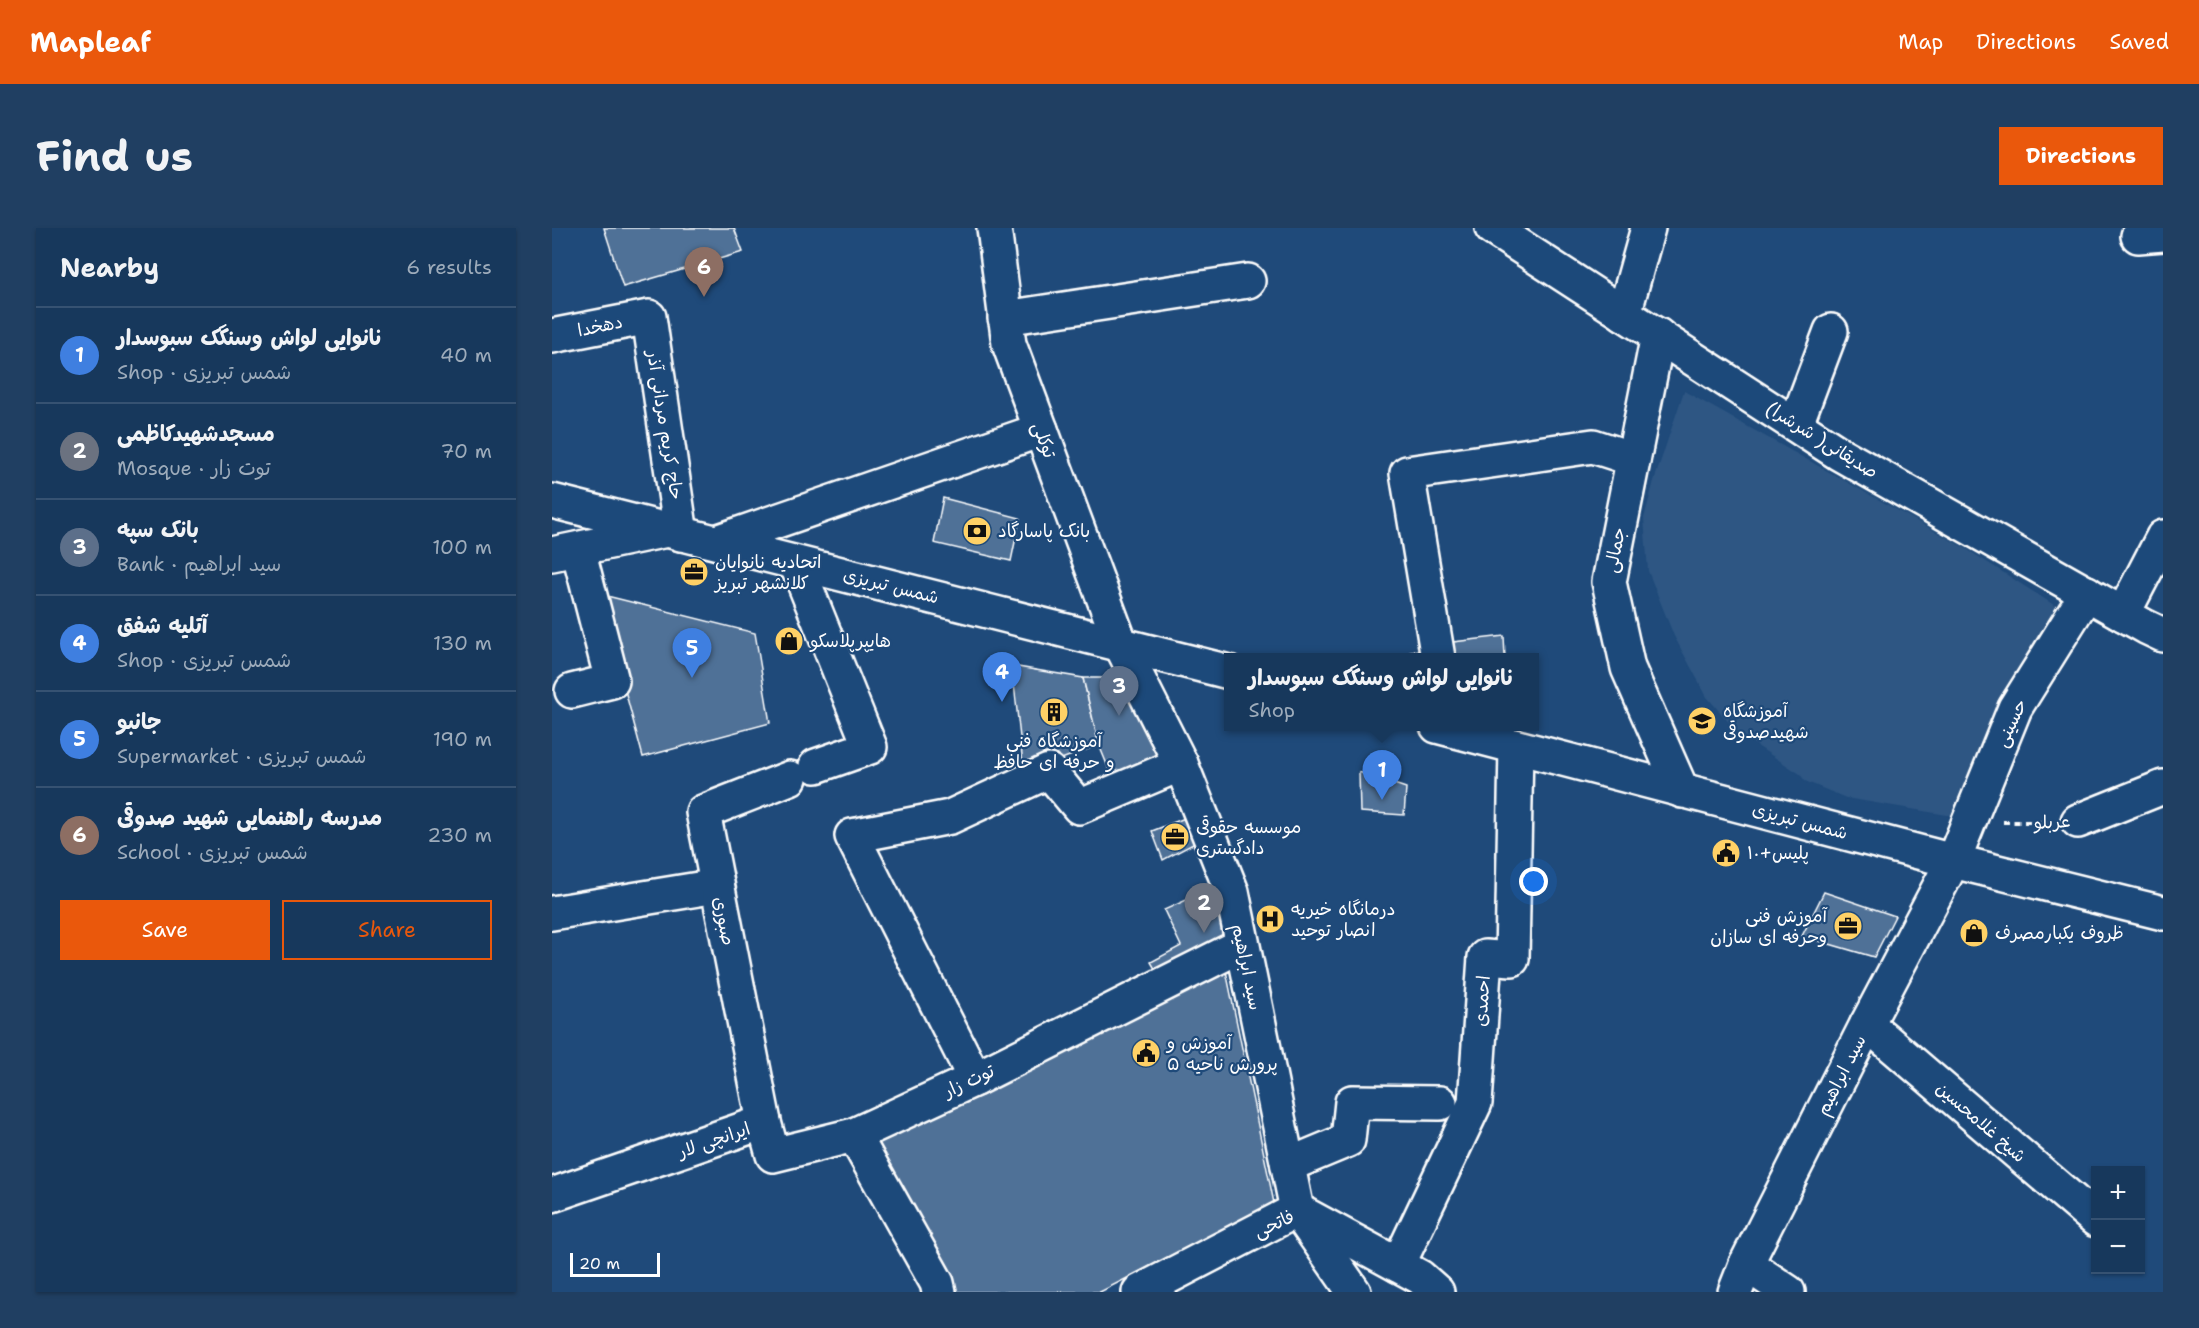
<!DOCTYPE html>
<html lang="en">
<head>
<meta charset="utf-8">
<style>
  :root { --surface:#17385c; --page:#203f62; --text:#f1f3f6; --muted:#9eacbb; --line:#365272; --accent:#ea580c }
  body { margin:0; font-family:"Shantell Sans","Playpen Sans Arabic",sans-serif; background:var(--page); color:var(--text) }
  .controls { position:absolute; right:18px; bottom:18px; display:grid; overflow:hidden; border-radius:0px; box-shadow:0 2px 4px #0004 }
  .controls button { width:54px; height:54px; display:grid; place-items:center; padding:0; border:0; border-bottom:2px solid var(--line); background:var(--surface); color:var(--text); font:30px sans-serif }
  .scale { position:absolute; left:18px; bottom:15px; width:90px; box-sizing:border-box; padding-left:6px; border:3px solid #fff; border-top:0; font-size:16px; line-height:21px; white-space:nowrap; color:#fff; -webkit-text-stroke:4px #1f4a7a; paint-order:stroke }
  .you { position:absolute; left:982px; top:654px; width:21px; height:21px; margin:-15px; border:4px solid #fff; border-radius:50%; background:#1a73e8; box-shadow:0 0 0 9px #1a73e833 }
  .badge { display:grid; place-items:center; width:39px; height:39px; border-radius:50%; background:var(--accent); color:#fff; font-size:20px; font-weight:700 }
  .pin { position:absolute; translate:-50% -50px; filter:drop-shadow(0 2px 3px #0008) }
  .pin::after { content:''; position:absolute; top:32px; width:21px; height:18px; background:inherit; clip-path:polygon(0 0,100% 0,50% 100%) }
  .popup { position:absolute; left:672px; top:425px; width:315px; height:78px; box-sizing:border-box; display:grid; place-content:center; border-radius:0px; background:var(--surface); filter:drop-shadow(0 2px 4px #0005); font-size:20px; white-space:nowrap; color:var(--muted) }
  .popup b { font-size:22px; color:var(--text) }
  .popup::after { content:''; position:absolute; left:50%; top:100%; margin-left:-12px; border:12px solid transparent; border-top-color:var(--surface) }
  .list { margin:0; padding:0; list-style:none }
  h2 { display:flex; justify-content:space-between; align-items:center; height:78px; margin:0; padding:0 24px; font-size:26px }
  h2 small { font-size:20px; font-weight:400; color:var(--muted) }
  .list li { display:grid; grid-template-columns:39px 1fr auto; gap:18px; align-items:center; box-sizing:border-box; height:96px; padding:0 24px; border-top:2px solid var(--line) }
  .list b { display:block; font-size:22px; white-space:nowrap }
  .list p { margin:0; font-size:20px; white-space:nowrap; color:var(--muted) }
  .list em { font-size:20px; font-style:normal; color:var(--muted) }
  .actions { display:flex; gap:12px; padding:18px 24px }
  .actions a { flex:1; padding:14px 0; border:2px solid var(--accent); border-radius:0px; text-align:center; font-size:21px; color:var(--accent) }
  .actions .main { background:var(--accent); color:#fff }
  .map { position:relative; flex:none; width:1611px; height:1064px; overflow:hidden; border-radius:0px }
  header { display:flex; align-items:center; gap:36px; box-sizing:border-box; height:84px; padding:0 30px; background:var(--accent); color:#fff }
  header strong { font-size:28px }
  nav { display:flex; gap:33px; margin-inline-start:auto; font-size:21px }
  .intro { display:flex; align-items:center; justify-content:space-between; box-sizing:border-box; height:144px; padding:0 36px }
  h1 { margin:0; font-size:42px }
  .button { padding:15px 27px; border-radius:0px; background:var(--accent); color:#fff; font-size:21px; font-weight:700 }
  main { display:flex; gap:36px; padding:0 36px }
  aside { flex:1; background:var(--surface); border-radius:0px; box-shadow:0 2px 4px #0004 }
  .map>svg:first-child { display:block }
  .built { fill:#2e5683 }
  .building { fill:#507197; stroke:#fff; stroke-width:1.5 }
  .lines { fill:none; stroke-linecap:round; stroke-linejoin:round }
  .minor-casing { stroke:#fff; stroke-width:38 }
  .major-casing { stroke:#fff; stroke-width:38 }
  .path { stroke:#fff; stroke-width:4; stroke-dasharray:6 4.5; stroke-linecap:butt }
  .minor { stroke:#1f4a7a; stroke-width:33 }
  .major { stroke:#1f4a7a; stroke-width:33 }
  .labels { text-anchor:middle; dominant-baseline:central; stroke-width:4.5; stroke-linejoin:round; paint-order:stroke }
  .street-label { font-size:18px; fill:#fff; stroke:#1f4a7a }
  .poi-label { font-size:18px; fill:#fff; stroke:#1f4a7a; text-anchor:start }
</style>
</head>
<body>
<header>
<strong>Mapleaf</strong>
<nav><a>Map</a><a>Directions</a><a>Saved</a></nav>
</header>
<div class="intro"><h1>Find us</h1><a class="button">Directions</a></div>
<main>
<aside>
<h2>Nearby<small>6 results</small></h2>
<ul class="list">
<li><span class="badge" style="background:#3f7fe0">1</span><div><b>نانوایی لواش وسنگک سبوسدار</b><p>Shop · شمس تبریزی</p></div><em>40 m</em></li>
<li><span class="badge" style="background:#6b7280">2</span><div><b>مسجدشهیدکاظمی</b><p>Mosque · توت زار</p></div><em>70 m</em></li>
<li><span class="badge" style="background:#5c6f8a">3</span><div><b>بانک سپه</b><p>Bank · سید ابراهیم</p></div><em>100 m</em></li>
<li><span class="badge" style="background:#3f7fe0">4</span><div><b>آتلیه شفق</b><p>Shop · شمس تبریزی</p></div><em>130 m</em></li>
<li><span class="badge" style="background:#3f7fe0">5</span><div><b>جانبو</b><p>Supermarket · شمس تبریزی</p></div><em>190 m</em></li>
<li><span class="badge" style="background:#8d6e63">6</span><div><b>مدرسه راهنمایی شهید صدوقی</b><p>School · شمس تبریزی</p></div><em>230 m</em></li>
</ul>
<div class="actions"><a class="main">Save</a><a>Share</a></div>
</aside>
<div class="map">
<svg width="1611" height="1064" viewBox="0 0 1611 1064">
  <rect width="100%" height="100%" fill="#1f4a7a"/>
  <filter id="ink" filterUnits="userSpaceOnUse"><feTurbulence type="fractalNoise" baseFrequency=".0167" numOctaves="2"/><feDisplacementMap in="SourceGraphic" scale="12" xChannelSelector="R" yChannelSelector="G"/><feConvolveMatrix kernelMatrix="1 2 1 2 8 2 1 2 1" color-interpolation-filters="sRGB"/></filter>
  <g filter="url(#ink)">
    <path class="built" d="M1132,163L1413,320L1513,384L1407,589L1294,570L1253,553L1248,546L1187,506L1155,469L1122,408L1096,343L1092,290L1102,253Z"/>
    <g class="building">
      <path d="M52,0H182L191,24L71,59Z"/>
      <path d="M391,270L468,290L459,333L382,315Z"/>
      <path d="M47,366L203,405L218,495L91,529Z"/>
      <path d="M952,408L953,430H902L901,414Z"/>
      <path d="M873,420L874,430H838Z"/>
      <path d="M460,438L531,450L547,517L472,545Z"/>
      <path d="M531,450H560L579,459L615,530L561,551L547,517Z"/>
      <path d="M807,544L854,560L852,587L808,584Z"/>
      <path d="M633,590L645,614L611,632L600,603Z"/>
      <path d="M668,657L678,712L610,753L599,734L629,718L612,682Z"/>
      <path d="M1272,664L1343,688L1322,729L1250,708Z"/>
      <path d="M672,733L722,975L548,1064H398L322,917Z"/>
    </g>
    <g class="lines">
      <g class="minor-casing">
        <g id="minor">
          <path d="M442,0L457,116L569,417L629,536L680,664L745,982L802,1064"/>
          <path d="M940,0L1288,226L1594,399L1611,407"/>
          <path d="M1586,8L1611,6"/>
          <path d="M1072,86L1096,0"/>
          <path d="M453,90L696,53"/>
          <path d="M1106,107L1057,354L1076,440L1130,563"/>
          <path d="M0,108L97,89L129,306"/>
          <path d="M1244,196L1279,103"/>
          <path d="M164,314L489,202"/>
          <path d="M0,326L115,302"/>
          <path d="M244,335L318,519L264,538"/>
          <path d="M1571,386L1611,309"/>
          <path d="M886,430L855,245L1041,218L1081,231"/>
          <path d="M20,463L60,453L26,321"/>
          <path d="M1526,593L1611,559"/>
          <path d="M0,685L165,658"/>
          <path d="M1315,796L1544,992"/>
          <path d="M423,851L300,608L398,589L497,543L527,579L629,536"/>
          <path d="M212,894L151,584L238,550"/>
          <path d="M736,937L796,912L800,874L888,875"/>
          <path d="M0,967L212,894L221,927L302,907"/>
          <path d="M752,986L868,1049L885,1064"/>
          <path d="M1194,1036L1236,1064"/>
          <path d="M846,1037L923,875L933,729L960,731L964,519"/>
          <path d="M387,1064L385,1055L302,907L423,851L690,717"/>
          <path d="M587,1064L745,982"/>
          <path d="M1183,1064L1194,1036L1315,796L1401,633L1463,480L1535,365"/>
        </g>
      </g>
      <g class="major-casing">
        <g id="major">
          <path d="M0,273L677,444"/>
          <path d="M885,498L1401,633L1611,685"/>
        </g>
      </g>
      <path class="path" d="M1451,594H1495"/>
      <use href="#minor" class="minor"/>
      <use href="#major" class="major"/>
    </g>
  </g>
  <defs>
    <g id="bank-disc" transform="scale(1.5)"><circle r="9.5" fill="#ffd166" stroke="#1f4a7a"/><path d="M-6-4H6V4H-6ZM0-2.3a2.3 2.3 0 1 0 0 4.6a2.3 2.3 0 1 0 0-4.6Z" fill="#111"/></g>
    <g id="office-disc" transform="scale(1.5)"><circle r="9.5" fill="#ffd166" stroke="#1f4a7a"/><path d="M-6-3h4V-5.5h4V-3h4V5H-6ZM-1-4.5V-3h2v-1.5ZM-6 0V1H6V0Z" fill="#111"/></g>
    <g id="shop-disc" transform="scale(1.5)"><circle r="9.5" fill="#ffd166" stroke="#1f4a7a"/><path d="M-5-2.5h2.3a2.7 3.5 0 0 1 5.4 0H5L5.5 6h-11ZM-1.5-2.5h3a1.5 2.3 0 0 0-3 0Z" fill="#111"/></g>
    <g id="building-disc" transform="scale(1.5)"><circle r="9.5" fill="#ffd166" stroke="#1f4a7a"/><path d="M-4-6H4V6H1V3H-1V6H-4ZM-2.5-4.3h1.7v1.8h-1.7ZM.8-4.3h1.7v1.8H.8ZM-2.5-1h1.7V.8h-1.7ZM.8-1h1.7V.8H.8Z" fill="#111"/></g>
    <g id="school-disc" transform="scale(1.5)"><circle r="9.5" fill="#ffd166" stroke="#1f4a7a"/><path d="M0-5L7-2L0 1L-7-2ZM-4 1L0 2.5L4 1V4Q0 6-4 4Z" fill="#111"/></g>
    <g id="civic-disc" transform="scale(1.5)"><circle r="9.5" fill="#ffd166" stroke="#1f4a7a"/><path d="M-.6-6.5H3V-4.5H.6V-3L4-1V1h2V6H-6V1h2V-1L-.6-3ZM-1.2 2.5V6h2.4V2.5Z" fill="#111"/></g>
    <g id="hospital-disc" transform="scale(1.5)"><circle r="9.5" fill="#ffd166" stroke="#1f4a7a"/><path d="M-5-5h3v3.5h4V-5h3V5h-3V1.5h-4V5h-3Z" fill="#111"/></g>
  </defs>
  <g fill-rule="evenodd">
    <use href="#bank-disc" x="425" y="303"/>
    <use href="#office-disc" x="142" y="344"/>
    <use href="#shop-disc" x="237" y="413"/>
    <use href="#building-disc" x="502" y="484"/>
    <use href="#school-disc" x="1150" y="493"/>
    <use href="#office-disc" x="623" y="609"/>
    <use href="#civic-disc" x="1174" y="625"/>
    <use href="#hospital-disc" x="718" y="691"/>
    <use href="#office-disc" x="1296" y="698"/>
    <use href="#shop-disc" x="1422" y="705"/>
    <use href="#civic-disc" x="594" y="825"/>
  </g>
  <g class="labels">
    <g class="street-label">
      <text transform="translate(48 98) rotate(-12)">دهخدا</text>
      <text transform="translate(113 197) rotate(81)">حاج کریم مردانی آذر</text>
      <text transform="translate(492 212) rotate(69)">توکلی</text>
      <text transform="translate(1270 212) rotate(32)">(شرشرا )صدیقانی</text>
      <text transform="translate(1063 322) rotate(-79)">جمالی</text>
      <text transform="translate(339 358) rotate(14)">شمس تبریزی</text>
      <text transform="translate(1459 495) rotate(-65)">حسینی</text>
      <text transform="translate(1248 593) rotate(15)">شمس تبریزی</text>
      <text transform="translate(1500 594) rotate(-3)">عربلو</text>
      <text transform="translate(172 693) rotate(79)">صبوری</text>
      <text transform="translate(695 739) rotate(78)">سید ابراهیم</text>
      <text transform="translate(930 773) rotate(-86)">احمدی</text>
      <text transform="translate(1289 847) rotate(-63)">سید ابراهیم</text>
      <text transform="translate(417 853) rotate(-25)">توت زار</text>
      <text transform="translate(1429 894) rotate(41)">شیخ غلامحسین</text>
      <text transform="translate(162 912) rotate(-19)">ایرانچی لار</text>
      <text transform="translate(722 996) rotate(-24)">فاتحی</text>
    </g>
    <g class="poi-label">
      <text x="446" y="303">بانک پاسارگاد</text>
      <text x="163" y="334">اتحادیه نانوایان<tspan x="163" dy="21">کلانشهر تبریز</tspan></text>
      <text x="258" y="413">هایپرپلاسکو</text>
      <text x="1171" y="483">آموزشگاه<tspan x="1171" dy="21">شهیدصدوقی</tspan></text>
      <text x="502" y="513" text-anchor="middle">آموزشگاه فنی<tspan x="502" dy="21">و حرفه ای حافظ</tspan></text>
      <text x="644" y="599">موسسه حقوقی<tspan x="644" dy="21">دادگستری</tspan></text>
      <text x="1195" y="625">پلیس+۱۰</text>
      <text x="739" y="681">درمانگاه خیریه<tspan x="739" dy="21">انصار توحید</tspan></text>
      <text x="1275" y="688" text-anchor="end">آموزش فنی<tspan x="1275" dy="21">وحرفه ای سازان</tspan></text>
      <text x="1443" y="705">ظروف یکبارمصرف</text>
      <text x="615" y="815">آموزش و<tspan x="615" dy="21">پرورش ناحیه ۵</tspan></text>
    </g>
  </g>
</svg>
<div class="controls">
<button>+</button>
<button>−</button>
</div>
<div class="scale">20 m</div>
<div class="you"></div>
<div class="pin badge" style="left:830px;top:572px;background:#3f7fe0">1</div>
<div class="popup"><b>نانوایی لواش وسنگک سبوسدار</b>Shop</div>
<div class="pin badge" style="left:652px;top:705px;background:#6b7280">2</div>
<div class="pin badge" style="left:567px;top:488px;background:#5c6f8a">3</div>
<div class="pin badge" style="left:450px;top:474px;background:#3f7fe0">4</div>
<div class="pin badge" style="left:140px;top:450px;background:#3f7fe0">5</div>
<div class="pin badge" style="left:152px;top:69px;background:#8d6e63">6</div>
</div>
</main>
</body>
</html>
